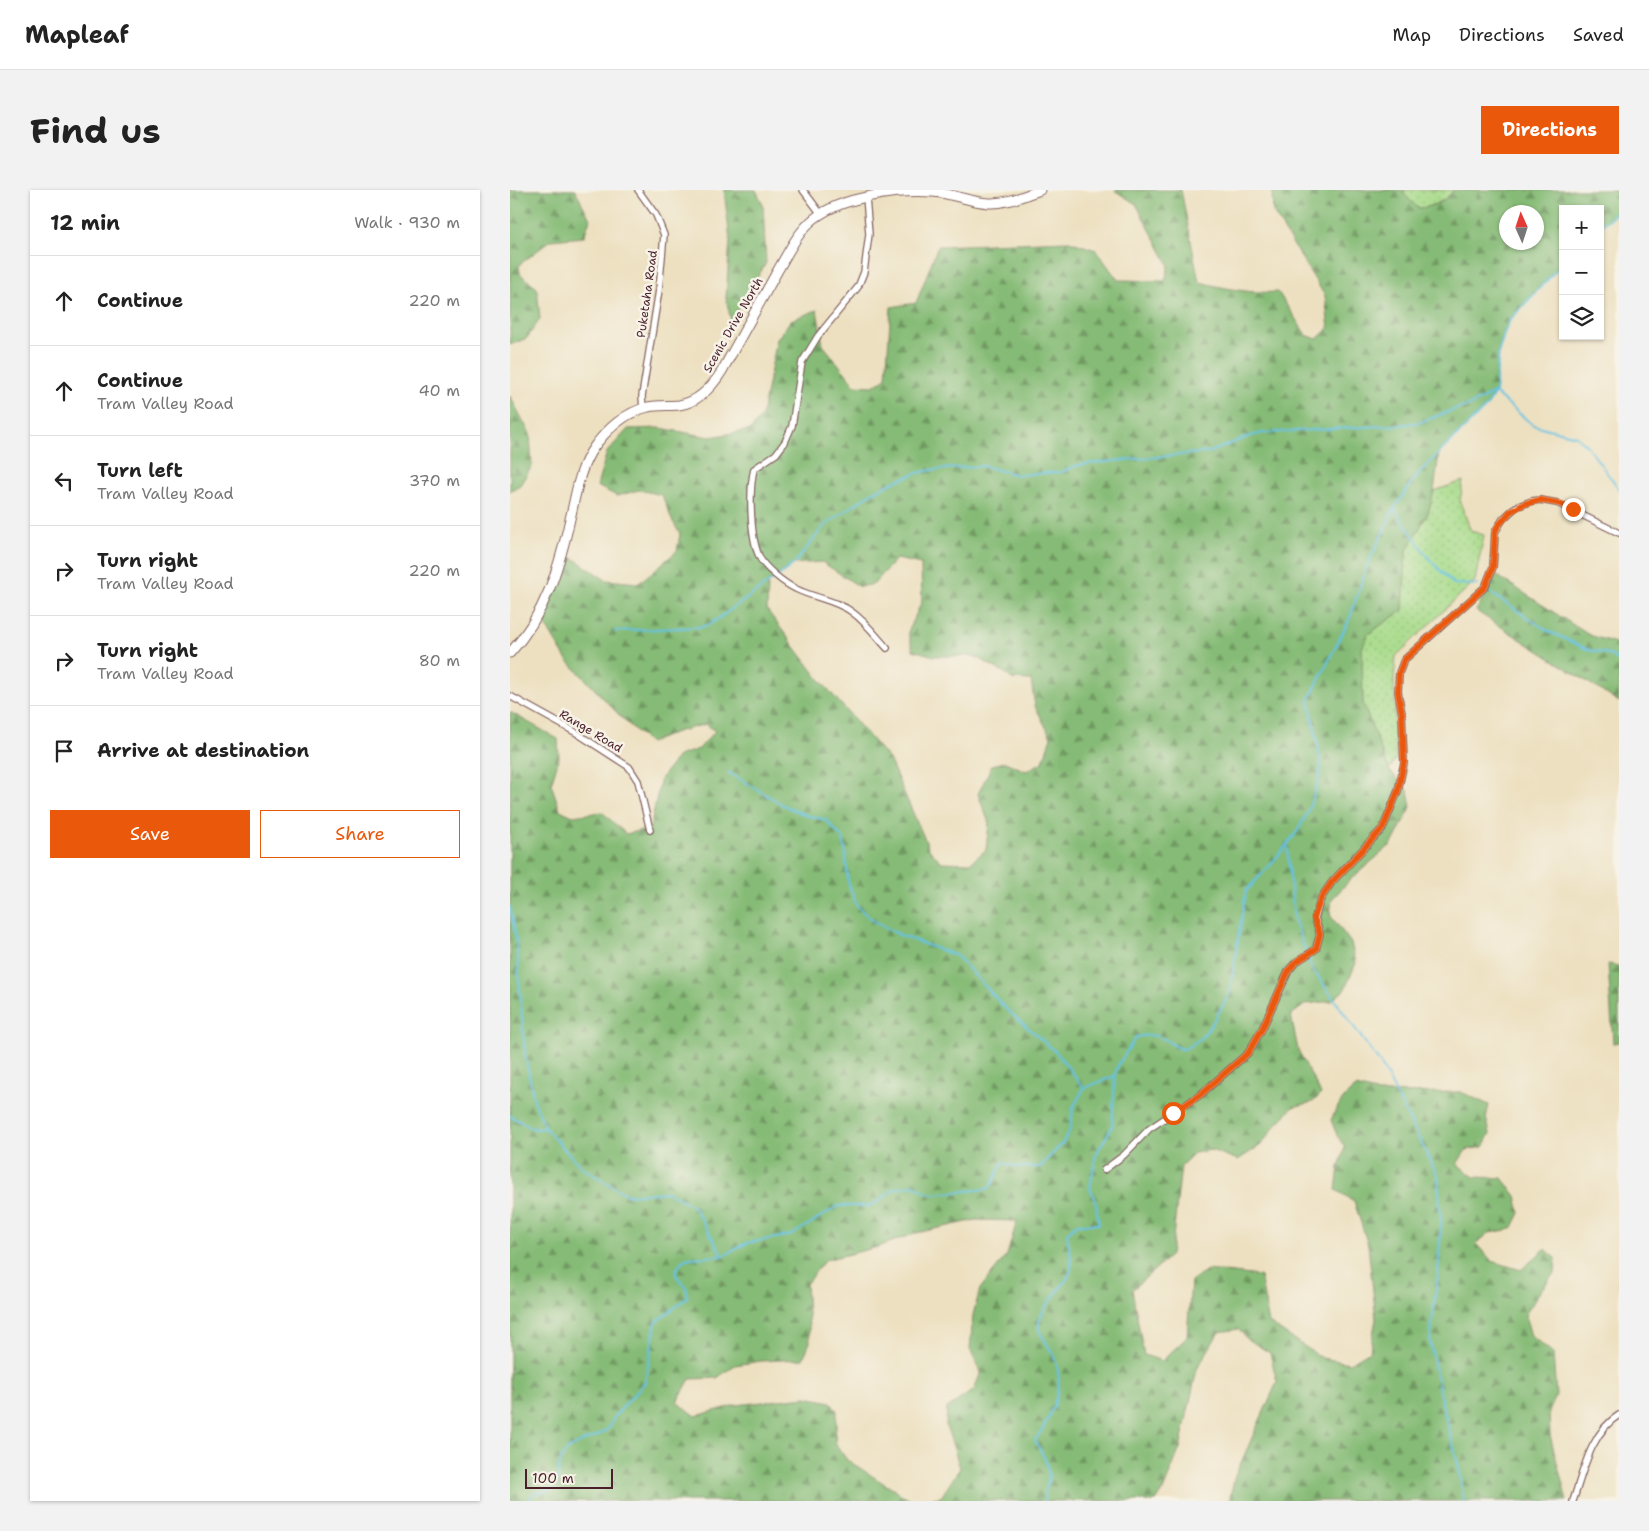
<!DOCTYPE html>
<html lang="en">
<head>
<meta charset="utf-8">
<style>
  :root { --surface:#fff; --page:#f2f2f2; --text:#222; --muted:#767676; --line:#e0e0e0; --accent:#ea580c }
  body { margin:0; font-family:"Shantell Sans",sans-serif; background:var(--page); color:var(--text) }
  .controls { position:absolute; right:15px; top:15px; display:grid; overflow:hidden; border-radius:0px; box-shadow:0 1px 4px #0004 }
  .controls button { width:45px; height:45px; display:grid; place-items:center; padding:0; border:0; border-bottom:1px solid var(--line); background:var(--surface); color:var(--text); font:25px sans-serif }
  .compass { position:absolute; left:989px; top:15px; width:45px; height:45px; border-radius:50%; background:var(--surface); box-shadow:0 1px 4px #0004; rotate:357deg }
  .scale { position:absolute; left:15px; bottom:12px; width:88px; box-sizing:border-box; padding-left:5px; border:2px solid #4a1f2b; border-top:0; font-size:14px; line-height:18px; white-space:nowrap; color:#4a1f2b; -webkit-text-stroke:4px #f7f3e8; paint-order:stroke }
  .stop { position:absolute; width:15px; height:15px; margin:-11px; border:4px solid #ea580c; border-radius:50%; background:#fff }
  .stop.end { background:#ea580c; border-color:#fff; box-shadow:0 1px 5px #0008 }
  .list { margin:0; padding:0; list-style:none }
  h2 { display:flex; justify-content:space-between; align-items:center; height:65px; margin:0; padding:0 20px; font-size:21px }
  h2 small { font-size:16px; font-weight:400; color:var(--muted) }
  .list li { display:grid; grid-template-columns:32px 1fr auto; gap:15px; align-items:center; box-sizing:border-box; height:90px; padding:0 20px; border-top:1px solid var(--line) }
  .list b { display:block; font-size:19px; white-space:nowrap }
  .list p { margin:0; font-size:16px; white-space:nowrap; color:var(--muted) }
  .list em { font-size:16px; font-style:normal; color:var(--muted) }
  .actions { display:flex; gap:10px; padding:15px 20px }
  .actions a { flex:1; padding:11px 0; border:1px solid var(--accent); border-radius:0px; text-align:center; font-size:18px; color:var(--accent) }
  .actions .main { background:var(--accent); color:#fff }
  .icon { flex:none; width:28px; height:28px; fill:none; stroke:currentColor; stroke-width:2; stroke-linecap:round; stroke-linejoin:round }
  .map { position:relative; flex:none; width:1109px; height:1311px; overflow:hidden; border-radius:0px }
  header { display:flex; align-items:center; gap:30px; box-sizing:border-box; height:70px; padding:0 25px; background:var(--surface); border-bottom:1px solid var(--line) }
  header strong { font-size:24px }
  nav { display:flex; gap:28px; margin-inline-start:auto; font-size:18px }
  .intro { display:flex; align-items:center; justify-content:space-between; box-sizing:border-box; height:120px; padding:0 30px }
  h1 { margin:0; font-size:35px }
  .button { padding:12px 22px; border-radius:0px; background:var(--accent); color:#fff; font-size:18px; font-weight:700 }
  main { display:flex; gap:30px; padding:0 30px }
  aside { flex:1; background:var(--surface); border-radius:0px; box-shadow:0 1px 4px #0004 }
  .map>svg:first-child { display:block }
  .grass { fill:url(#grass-dots); stroke:#787d5a }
  .forest { fill:url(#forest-firs); stroke:#686d50; fill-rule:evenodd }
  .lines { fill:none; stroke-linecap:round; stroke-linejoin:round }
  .stream { stroke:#65c2e3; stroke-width:2 }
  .minor-casing { stroke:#83635f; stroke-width:8 }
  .secondary-casing { stroke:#83635f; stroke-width:11 }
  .minor { stroke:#fff; stroke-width:5.5 }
  .secondary { stroke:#fff; stroke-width:9 }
  .route { stroke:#ea580c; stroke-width:6 }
  .labels { text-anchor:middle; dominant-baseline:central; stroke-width:5; stroke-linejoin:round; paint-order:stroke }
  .street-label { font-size:12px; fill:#4a1f2b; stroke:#f7f3e8 }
</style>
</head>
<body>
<header>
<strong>Mapleaf</strong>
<nav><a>Map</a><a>Directions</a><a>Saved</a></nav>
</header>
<div class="intro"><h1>Find us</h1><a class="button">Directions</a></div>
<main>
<aside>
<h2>12 min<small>Walk · 930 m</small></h2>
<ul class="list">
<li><svg class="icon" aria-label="ahead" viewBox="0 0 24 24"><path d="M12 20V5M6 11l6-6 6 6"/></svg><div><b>Continue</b></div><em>220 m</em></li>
<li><svg class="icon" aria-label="ahead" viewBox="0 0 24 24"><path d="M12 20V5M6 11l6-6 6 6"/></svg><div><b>Continue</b><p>Tram Valley Road</p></div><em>40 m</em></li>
<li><svg class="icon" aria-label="left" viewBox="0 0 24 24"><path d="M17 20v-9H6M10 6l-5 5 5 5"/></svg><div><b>Turn left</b><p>Tram Valley Road</p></div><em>370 m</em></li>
<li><svg class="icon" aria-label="right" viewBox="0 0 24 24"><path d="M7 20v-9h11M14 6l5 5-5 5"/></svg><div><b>Turn right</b><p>Tram Valley Road</p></div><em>220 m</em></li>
<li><svg class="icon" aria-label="right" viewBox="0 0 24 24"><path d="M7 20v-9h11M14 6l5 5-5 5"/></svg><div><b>Turn right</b><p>Tram Valley Road</p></div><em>80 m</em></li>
<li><svg class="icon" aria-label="arrive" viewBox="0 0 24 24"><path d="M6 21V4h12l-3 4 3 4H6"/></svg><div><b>Arrive at destination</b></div></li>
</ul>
<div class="actions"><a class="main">Save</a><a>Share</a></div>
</aside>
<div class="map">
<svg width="1109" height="1311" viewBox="0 0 1109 1311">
  <defs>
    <pattern id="grass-dots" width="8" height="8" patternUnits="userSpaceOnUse" patternTransform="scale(1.25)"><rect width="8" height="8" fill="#a7db8a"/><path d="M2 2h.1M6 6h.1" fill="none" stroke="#91bc77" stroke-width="1.8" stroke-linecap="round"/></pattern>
    <pattern id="forest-firs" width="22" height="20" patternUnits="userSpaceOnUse" patternTransform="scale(1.25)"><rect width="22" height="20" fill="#85bb76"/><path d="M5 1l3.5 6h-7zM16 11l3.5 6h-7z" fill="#6f9761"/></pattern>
  </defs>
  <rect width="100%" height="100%" fill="#f7f3e8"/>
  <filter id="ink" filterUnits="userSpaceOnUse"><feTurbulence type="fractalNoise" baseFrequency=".02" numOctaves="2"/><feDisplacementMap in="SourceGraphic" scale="10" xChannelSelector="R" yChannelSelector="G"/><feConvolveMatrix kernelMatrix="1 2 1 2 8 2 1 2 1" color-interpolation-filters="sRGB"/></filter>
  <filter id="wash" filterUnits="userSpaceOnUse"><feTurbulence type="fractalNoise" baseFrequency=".0096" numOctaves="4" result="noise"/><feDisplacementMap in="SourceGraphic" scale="20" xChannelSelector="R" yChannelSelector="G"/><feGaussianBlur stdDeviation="1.12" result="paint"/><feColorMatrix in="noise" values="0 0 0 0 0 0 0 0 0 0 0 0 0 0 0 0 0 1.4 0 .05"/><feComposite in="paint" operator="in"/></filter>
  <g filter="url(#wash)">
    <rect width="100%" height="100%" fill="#ede0c0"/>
    <g class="grass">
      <path d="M894,0H944C936,11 921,18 908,18L894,4Z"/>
      <path d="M953,291L950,312L961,341L974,345L965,391L886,466L884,491L886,568L879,580L853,514L851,459L858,444L893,420L896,362L918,323L924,301Z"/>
    </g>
    <g class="forest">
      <path d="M0,0H65L80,29L74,47L41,50L9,75L10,84L27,98L30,129L17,148L0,155Z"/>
      <path d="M214,0H246L253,15L256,73L221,131L216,108L220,50Z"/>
      <path d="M604,0H671L689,92C714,98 741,104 768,102L796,145L807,149L819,138L815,106L763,22L762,2L763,0H894V4L908,18C921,18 936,11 944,0H1109V21L1090,37V19H1053V73L1000,130L995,141L989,161L985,203L977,216L929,263L924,301L918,323L896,362L893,420L858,444L852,459L853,514L879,580L898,600L901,617L882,654L841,689L822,709L820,725L841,753L846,773L835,799L822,811L796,814L781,825L788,860L811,904L803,912L783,917L766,935L751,955L728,970L701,960L684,963L671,976L661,1065L622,1100L634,1165L652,1171L677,1147L681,1091L697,1080L750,1086L759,1133L812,1168L840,1173L860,1161L866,1129L858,1055L844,1011L826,1000L829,977L835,957L827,945L821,930C828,915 833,907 846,897L869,903L951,902L979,915L976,928L980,943L973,957L956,960L947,974L964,987L992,988L1006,1006L1010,1023L1002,1039L979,1043L966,1054L982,1071L1011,1080L1035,1059L1046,1068L1045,1082L1031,1100L1015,1125L1021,1146L1043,1163L1046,1206L1039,1222L1040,1245L1057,1311H719L725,1286L767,1192L760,1163L737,1149L729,1139L709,1142L687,1179L670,1258L653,1301L646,1311H0V522L48,549L49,568L41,594L50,620L63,626L92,622L116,644L140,638L151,588L168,566L189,559L205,541L196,534L166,542L140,553L116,532L56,469L31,427L63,368L96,390L129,393L167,361L170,344L162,330L152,305L129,300L107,306L87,296L97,262L118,239L150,238L200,247L241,240L252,225L267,149L281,130L307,120L313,155L345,195L363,196L376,188L381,117L406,113L428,56L559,51L586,60L608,90L655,91L659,75L626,14ZM996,22H1026V52H996ZM386,369L411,374L412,411L398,442L403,460L424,466H464L495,483L502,489L521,490L525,516L541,547L533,572L516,581L495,572L482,575L468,604L479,633L476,660L460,673L432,672L420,661L379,569L309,489L257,420L258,393L284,374L312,372L350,397L364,394ZM466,1030L507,1031L497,1065L470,1099L463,1125L460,1159L471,1182L464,1200L437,1218L436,1235L450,1278L431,1307L400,1310L337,1270L325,1253L327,1221L321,1212L296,1207L226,1215L186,1226L167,1212L180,1189L207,1188L225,1175L251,1171L293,1169L300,1152L296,1094L315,1070L368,1057L406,1043Z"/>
      <path d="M0,206L20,244L22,276L10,295L0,301Z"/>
      <path d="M986,385L1079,445L1109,454V512L966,421Z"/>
      <path d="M1098,774L1109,776V852L1103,853Z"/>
    </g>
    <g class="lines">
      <g class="stream">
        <path d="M1090,37L1109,21"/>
        <path d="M985,203L1023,235L1066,246L1077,256L1109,299"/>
        <path d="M885,320L921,371L944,394L967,395"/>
        <path d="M979,402L1038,441L1079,460L1095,463L1109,470"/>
        <path d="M105,441L190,437L199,435L270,385L284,374L314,336L360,304L386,291L407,283L422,280L473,276L508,285L552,282L565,276L584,273L700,262L740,246L753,243L889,235L911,232L949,218L956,217L984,203"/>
        <path d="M218,582L275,616L296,625L316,630L333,649L335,657L338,692L346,714L351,720L365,732L392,746L447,766L496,819L546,862L574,898"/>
        <path d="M777,655L784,728L796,763"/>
        <path d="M0,717L6,747L15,865L24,910L35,938L71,977L117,1005L158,1002L184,1017L213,1066"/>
        <path d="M798,767L801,777L872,876L928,986L931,1034L928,1082L920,1151L931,1209L949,1278L954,1311"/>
        <path d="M0,926L24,939L35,938"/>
        <path d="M18,1311L24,1303C63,1301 38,1277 58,1260C73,1247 99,1249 104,1227L135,1192L146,1132L177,1108L176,1097L166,1085V1080L172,1071L179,1068L213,1066L237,1053L282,1045L328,1016H359L366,1013L384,999L404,995L418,1003L424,1004L477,999L481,996L492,973L508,977H530L552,954L560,940L563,918L574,898L605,886"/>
        <path d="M534,1311L539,1286L536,1271L525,1250C545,1223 559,1188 539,1157C535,1149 527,1143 529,1133C532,1112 561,1092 561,1078C562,1067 558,1054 557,1043L567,1034H589L585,1008L580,998L586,964L602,937L605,886L608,875L626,847C649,842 651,848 671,859H675L690,849L700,837L719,805L736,701L762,673L787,642L798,622L807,595L811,579L809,560L799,510L839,430L857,376L884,319L902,292L914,278L977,216L985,203L989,161L995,141L1000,130L1053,73"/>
      </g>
    </g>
  </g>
  <g filter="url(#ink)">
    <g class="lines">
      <g class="minor-casing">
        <g id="minor">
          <path d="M128,0L146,25L154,45L149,100L132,206L133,219"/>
          <path d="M293,0L311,24"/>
          <path d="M356,7L359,44L354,82L348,97L308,146L292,172L282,236L275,252L266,264L244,279C239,300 240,346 249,366C253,377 275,394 286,399C304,408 326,410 342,422C356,432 366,446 377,458"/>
          <path d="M0,506L65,542L119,577L128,591L140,640"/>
          <path d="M594,980L614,965L639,939L690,905L738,863L752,839L779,780L786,772L806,759L810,744L805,728L811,708L822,692L873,638L888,601L894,573L892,524L888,502L889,483L894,470L975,397L983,377L985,342L993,329L1006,317L1022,311L1030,310L1047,313L1109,343"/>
          <path d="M1063,1311C1073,1282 1081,1242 1109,1225"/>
        </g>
      </g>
      <g class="secondary-casing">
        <path id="secondary" d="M0,463C35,425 49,378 60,329C66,305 69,278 84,257C97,239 116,222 138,217C148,215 159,216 169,215C189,212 202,197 212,181C231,147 249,114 268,80C278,63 288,41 305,28C334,6 387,0 422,2C442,3 459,12 479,13C496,14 513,6 530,0"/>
      </g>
      <use href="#minor" class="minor"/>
      <use href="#secondary" class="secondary"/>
    </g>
  </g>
  <g class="lines" filter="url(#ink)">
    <path class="route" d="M663,923L690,905L738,863L752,839L779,780L786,772L806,759L810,744L804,728L811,708L822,692L873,638L888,601L894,572L892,524L888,502L889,483L894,470L975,397L983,377L985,342L988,336L1000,322L1014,314L1030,310L1047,313L1063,319"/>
  </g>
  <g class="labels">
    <g class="street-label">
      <text transform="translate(137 104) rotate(-82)">Puketaha Road</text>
      <text transform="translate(223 135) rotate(-60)">Scenic Drive North</text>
      <text transform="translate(81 541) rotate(31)">Range Road</text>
    </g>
  </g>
</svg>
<div class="controls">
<button>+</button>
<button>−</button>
<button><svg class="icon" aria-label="layers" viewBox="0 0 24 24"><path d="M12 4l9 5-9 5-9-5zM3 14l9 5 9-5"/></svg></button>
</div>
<svg class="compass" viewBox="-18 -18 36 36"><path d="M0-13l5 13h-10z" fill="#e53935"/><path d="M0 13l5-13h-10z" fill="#767676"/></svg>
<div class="scale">100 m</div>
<div class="stop" style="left:663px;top:923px"></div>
<div class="stop end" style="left:1063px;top:319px"></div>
</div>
</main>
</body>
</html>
